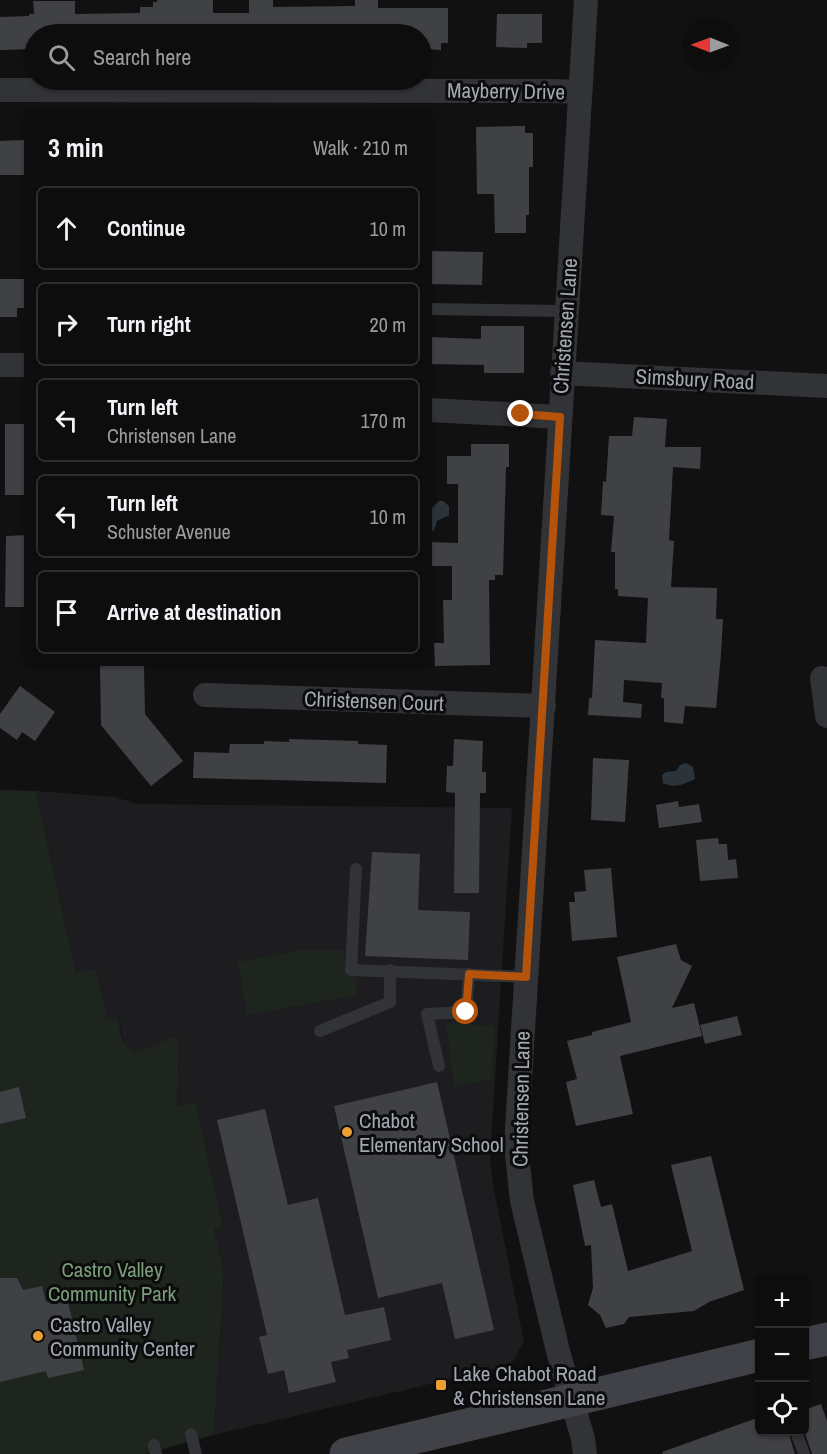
<!DOCTYPE html>
<html lang="en">
<head>
<meta charset="utf-8">
<style>
  :root { --surface:#0d0d0e; --page:#1b1b1c; --text:#f1f3f6; --muted:#9a9c9e; --line:#2d2d2e }
  body { margin:0; font-family:"Archivo Narrow",sans-serif; background:var(--page); color:var(--text) }
  .controls { position:absolute; right:18px; bottom:18px; display:grid; overflow:hidden; border-radius:9px; box-shadow:0 2px 4px #0004 }
  .controls button { width:54px; height:54px; display:grid; place-items:center; padding:0; border:0; border-bottom:2px solid var(--line); background:var(--surface); color:var(--text); font:30px sans-serif }
  .compass { position:absolute; left:683px; top:18px; width:54px; height:54px; border-radius:50%; background:var(--surface); box-shadow:0 2px 4px #0004; rotate:271deg }
  .stop { position:absolute; width:18px; height:18px; margin:-14px; border:4px solid #b45309; border-radius:50%; background:#fff }
  .stop.end { background:#b45309; border-color:#fff; box-shadow:0 2px 6px #0008 }
  .list { margin:0; padding:0; list-style:none }
  h2 { display:flex; justify-content:space-between; align-items:center; height:78px; margin:0; padding:0 24px; font-size:26px }
  h2 small { font-size:20px; font-weight:400; color:var(--muted) }
  .list li { display:grid; grid-template-columns:39px 1fr auto; gap:18px; align-items:center; box-sizing:border-box; height:84px; margin:0 12px 12px; padding:0 12px; border:2px solid var(--line); border-radius:9px }
  .list b { display:block; font-size:22px; white-space:nowrap }
  .list p { margin:0; font-size:20px; white-space:nowrap; color:var(--muted) }
  .list em { font-size:20px; font-style:normal; color:var(--muted) }
  .icon { flex:none; width:33px; height:33px; fill:none; stroke:currentColor; stroke-width:2; stroke-linecap:round; stroke-linejoin:round }
  .map { position:relative; flex:none; width:827px; height:1454px; overflow:hidden }
  .search { position:absolute; background:var(--surface); box-shadow:0 2px 4px #0004; left:24px; top:24px; width:408px; height:66px; display:flex; align-items:center; gap:15px; box-sizing:border-box; padding:0 21px; border-radius:33px; color:var(--muted); font-size:22px }
  .panel { position:absolute; background:var(--surface); box-shadow:0 2px 4px #0004; left:24px; top:108px; width:408px; height:558px; border-radius:9px }
  .map>svg:first-child { display:block }
  .built { fill:#1d1d1f }
  .green { fill:#1d251e }
  .water { fill:#2b343a }
  .building { fill:#404145 }
  .lines { fill:none; stroke-linecap:round; stroke-linejoin:round }
  .service { stroke:#323337; stroke-width:12 }
  .minor { stroke:#323337; stroke-width:24 }
  .secondary { stroke:#404247; stroke-width:33 }
  .route { stroke:#b45309; stroke-width:8 }
  .poi-dot { fill:#eb9f30; stroke:#0c0c0d; stroke-width:2 }
  .labels { text-anchor:middle; dominant-baseline:central; stroke-width:6; stroke-linejoin:round; paint-order:stroke }
  .street-label { font-size:21px; fill:#a2a8b2; stroke:#0c0c0d }
  .poi-label { font-size:21px; fill:#a2a8b2; stroke:#0c0c0d; text-anchor:start }
  .park-label { font-size:21px; fill:#7a9d7a; stroke:#0c0c0d }
</style>
</head>
<body>
<div class="map">
<svg width="827" height="1454" viewBox="0 0 827 1454">
  <rect width="100%" height="100%" fill="#111112"/>
  <path class="built" d="M36,791L114,797L139,804L512,808L490,1157L493,1185L524,1342L510,1365L214,1435L224,1271L214,1229L223,1227L196,1103L177,1107L179,1044L136,1052L129,1051L124,1045L118,1018L107,1020L96,970L76,973Z"/>
  <g class="green">
    <path d="M0,790L36,791L76,973L96,969L107,1019L118,1018C121,1031 120,1049 136,1052L176,1036L179,1044L177,1106L196,1103L223,1227L214,1229L224,1271L214,1435L145,1454H0Z"/>
    <path d="M295,951H344L346,973L355,972L357,995L247,1015L238,962Z"/>
    <path d="M446,1023L494,1026L492,1079L454,1086Z"/>
  </g>
  <g class="water">
    <path d="M439,501H443L449,506V515L437,521L434,530L429,533V511Z"/>
    <path d="M686,763L693,767L695,779C684,784 675,789 663,783L662,775L666,772L676,771L680,765Z"/>
  </g>
  <g class="building">
    <path d="M157,0H213V13H249V0H273V7L355,6V0H378V8H448V43H441V50L422,49V34H34V49L0,50V17L29,16V14H34L33,1H75V14L140,13V7H153V2H157Z"/>
    <path d="M497,14H542V43H527V48L496,47Z"/>
    <path d="M525,126V133H533V167H529V215H526V233H495L494,194H477L476,127Z"/>
    <path d="M24,140V175H0V141Z"/>
    <path d="M429,251L483,252L482,285L429,284Z"/>
    <path d="M0,279H27V308H17V317H0Z"/>
    <path d="M481,326H524V373H484V365L429,364V337L481,339Z"/>
    <path d="M634,417L667,419L665,447H701L700,469L673,467L669,540L674,541L671,587L717,588L716,619H723L721,654L716,708L685,706L683,724L664,722V698H661L662,683L624,680L623,702L642,704L641,718L588,715L589,698H592L595,640L646,643L648,598L618,596V589H615V552H611L614,516L601,515L603,481L606,482L609,436H632Z"/>
    <rect x="5" y="424" width="22" height="71"/>
    <path d="M471,444H509V467H506L503,575H495V580H489L490,665L435,666L434,643H444L443,600H452V566H429V542L458,543V484H447V456H471Z"/>
    <path d="M27,535V607H5L6,536Z"/>
    <path d="M100,663H144L145,714L183,761L151,786L101,725Z"/>
    <path d="M20,686L55,712L35,741L22,732L17,740L0,728V714Z"/>
    <path d="M289,739L358,741V744L387,745L386,783L193,778L194,752L229,753L230,744H264V741L289,742Z"/>
    <path d="M454,739L483,741L482,772H486V793H480L479,893H454L455,793L446,792L447,766H453Z"/>
    <path d="M593,758L629,760L625,822L591,820Z"/>
    <path d="M678,801L679,807L699,804L702,822L659,828L656,805Z"/>
    <path d="M718,838L719,844H727L728,860L736,859L738,878L700,881L696,840Z"/>
    <path d="M372,852L420,854L418,910L470,912L468,960L365,956Z"/>
    <path d="M611,868L617,937L572,941L569,902H575L574,892L586,891L584,870Z"/>
    <path d="M676,944L681,960L692,966L672,1008L694,1003L702,1036L620,1056L633,1114L576,1126L566,1082L577,1079L567,1041L592,1035V1032L631,1022L617,957Z"/>
    <path d="M737,1016L742,1035L705,1044L700,1025Z"/>
    <path d="M437,1082L494,1330L455,1339L442,1283L378,1298L334,1106Z"/>
    <path d="M19,1087L26,1118L0,1124V1092Z"/>
    <path d="M265,1109L288,1205L318,1198L345,1315L384,1307L391,1340L347,1350L349,1358L331,1362L336,1382L289,1393L284,1370L268,1374L259,1337L267,1335L217,1120Z"/>
    <path d="M711,1156L744,1290L709,1302L694,1311L629,1317L624,1324L606,1328L600,1315L588,1305L593,1288L591,1245L585,1246L573,1185L594,1180L601,1207L612,1204L628,1271L692,1251L671,1165Z"/>
    <path d="M0,1278H17L23,1290L42,1286L46,1302L67,1298L84,1370L48,1378L46,1371L0,1382Z"/>
    <path d="M821,1404L827,1421V1454H812L804,1431V1410Z"/>
    <path d="M757,1418L759,1431H788L795,1454H663L662,1452Z"/>
  </g>
  <g class="lines">
    <g class="service">
      <path d="M429,309L566,311"/>
      <path d="M356,869L351,970L526,977"/>
      <path d="M320,1031L390,1002V970"/>
      <path d="M439,1066L427,1014L466,1012L469,974"/>
      <path d="M796,1432L804,1454"/>
      <path d="M191,1434L196,1454"/>
      <path d="M154,1445L156,1454"/>
    </g>
    <g class="minor">
      <path d="M0,90L552,91L580,92"/>
      <path d="M0,365H27"/>
      <path d="M562,373L827,386"/>
      <path d="M429,410L560,417"/>
      <path d="M822,678L827,716"/>
      <path d="M205,695L544,706"/>
      <path d="M585,1454L583,1439L559,1355L522,1201L516,1145L586,0"/>
    </g>
    <g class="secondary">
      <path d="M804,1344L827,1339"/>
      <path d="M346,1454L760,1355"/>
    </g>
  </g>
  <g class="lines">
    <path class="route" d="M466,1012L469,974L526,977L560,417L521,414"/>
  </g>
  <g class="poi-dot">
    <circle cx="347" cy="1132" r="6"/>
    <circle cx="38" cy="1336" r="6"/>
    <rect x="435" y="1379" width="12" height="12" rx="3"/>
  </g>
  <g class="labels">
    <g class="street-label">
      <text transform="translate(506 91) rotate(1)">Mayberry Drive</text>
      <text transform="translate(565 326) rotate(-86)">Christensen Lane</text>
      <text transform="translate(695 379) rotate(3)">Simsbury Road</text>
      <text transform="translate(374 701) rotate(2)">Christensen Court</text>
      <text transform="translate(521 1099) rotate(-89)">Christensen Lane</text>
    </g>
    <g class="poi-label">
      <text x="359" y="1120">Chabot<tspan x="359" dy="24">Elementary School</tspan></text>
      <text x="50" y="1324">Castro Valley<tspan x="50" dy="24">Community Center</tspan></text>
      <text x="453" y="1373">Lake Chabot Road<tspan x="453" dy="24">&amp; Christensen Lane</tspan></text>
    </g>
    <g class="park-label">
      <text x="112" y="1269">Castro Valley<tspan x="112" dy="24">Community Park</tspan></text>
    </g>
  </g>
</svg>
<div class="controls">
<button>+</button>
<button>−</button>
<button><svg class="icon" aria-label="locate" viewBox="0 0 24 24"><circle cx="12" cy="12" r="6"/><path d="M12 2v4M12 18v4M2 12h4M18 12h4"/></svg></button>
</div>
<svg class="compass" viewBox="-18 -18 36 36"><path d="M0-13l5 13h-10z" fill="#e53935"/><path d="M0 13l5-13h-10z" fill="#9a9c9e"/></svg>
<div class="stop" style="left:466px;top:1012px"></div>
<div class="stop end" style="left:521px;top:414px"></div>
<div class="search"><svg class="icon" aria-label="search" viewBox="0 0 24 24"><circle cx="10" cy="10" r="6"/><path d="M15 15l6 6"/></svg>Search here</div>
<section class="panel">
<h2>3 min<small>Walk · 210 m</small></h2>
<ul class="list">
<li><svg class="icon" aria-label="ahead" viewBox="0 0 24 24"><path d="M12 20V5M6 11l6-6 6 6"/></svg><div><b>Continue</b></div><em>10 m</em></li>
<li><svg class="icon" aria-label="right" viewBox="0 0 24 24"><path d="M7 20v-9h11M14 6l5 5-5 5"/></svg><div><b>Turn right</b></div><em>20 m</em></li>
<li><svg class="icon" aria-label="left" viewBox="0 0 24 24"><path d="M17 20v-9H6M10 6l-5 5 5 5"/></svg><div><b>Turn left</b><p>Christensen Lane</p></div><em>170 m</em></li>
<li><svg class="icon" aria-label="left" viewBox="0 0 24 24"><path d="M17 20v-9H6M10 6l-5 5 5 5"/></svg><div><b>Turn left</b><p>Schuster Avenue</p></div><em>10 m</em></li>
<li><svg class="icon" aria-label="arrive" viewBox="0 0 24 24"><path d="M6 21V4h12l-3 4 3 4H6"/></svg><div><b>Arrive at destination</b></div></li>
</ul>
</section>
</div>
</body>
</html>
